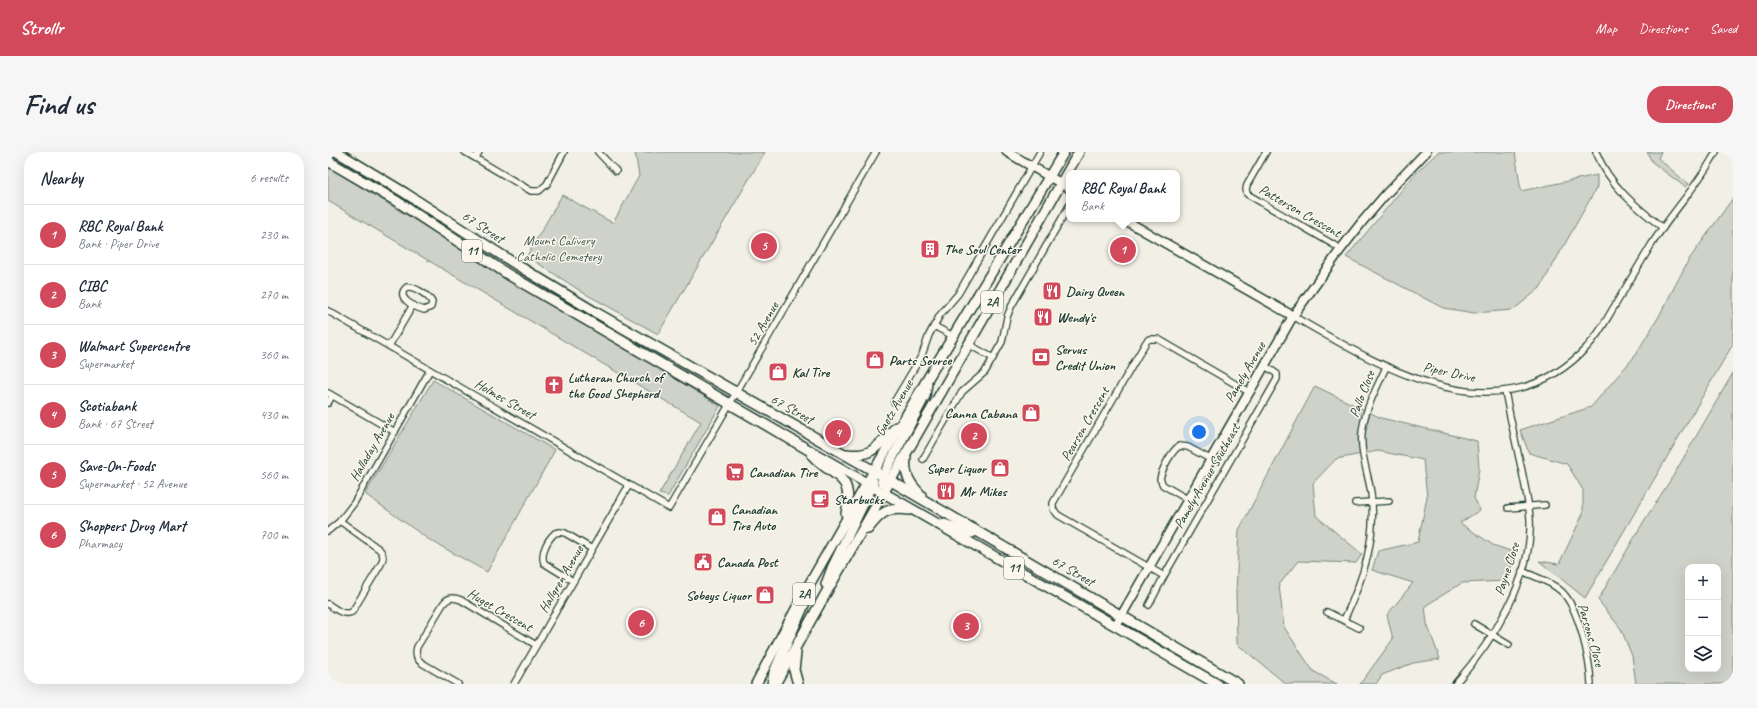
<!DOCTYPE html>
<html lang="en">
<head>
<meta charset="utf-8">
<style>
  :root { --surface:#fff; --page:#f6f6f7; --text:#1f2937; --muted:#747a83; --line:#e0e1e3; --accent:#d1495b }
  body { margin:0; font-family:Caveat,sans-serif; background:var(--page); color:var(--text) }
  .controls { position:absolute; right:12px; bottom:12px; display:grid; overflow:hidden; border-radius:8px; box-shadow:0 4px 16px #0002 }
  .controls button { width:36px; height:36px; display:grid; place-items:center; padding:0; border:0; border-bottom:1px solid var(--line); background:var(--surface); color:var(--text); font:20px sans-serif }
  .you { position:absolute; left:871px; top:280px; width:14px; height:14px; margin:-10px; border:3px solid #fff; border-radius:50%; background:#1a73e8; box-shadow:0 0 0 6px #1a73e833 }
  .badge { display:grid; place-items:center; width:26px; height:26px; border-radius:50%; background:var(--accent); color:#fff; font-size:13px; font-weight:700 }
  .pin { position:absolute; translate:-50% -50%; border:2px solid #fff; box-shadow:0 1px 4px #0006 }
  .popup { position:absolute; left:738px; top:18px; width:114px; height:52px; box-sizing:border-box; display:grid; place-content:center; border-radius:8px; background:var(--surface); filter:drop-shadow(0 1px 3px #0005); font-size:13px; white-space:nowrap; color:var(--muted) }
  .popup b { font-size:15px; color:var(--text) }
  .popup::after { content:''; position:absolute; left:50%; top:100%; margin-left:-8px; border:8px solid transparent; border-top-color:var(--surface) }
  .list { margin:0; padding:0; list-style:none }
  h2 { display:flex; justify-content:space-between; align-items:center; height:52px; margin:0; padding:0 16px; font-size:17px }
  h2 small { font-size:13px; font-weight:400; color:var(--muted) }
  .list li { display:grid; grid-template-columns:26px 1fr auto; gap:12px; align-items:center; box-sizing:border-box; height:60px; padding:0 16px; border-top:1px solid var(--line) }
  .list b { display:block; font-size:15px; white-space:nowrap }
  .list p { margin:0; font-size:13px; white-space:nowrap; color:var(--muted) }
  .list em { font-size:13px; font-style:normal; color:var(--muted) }
  .icon { flex:none; width:22px; height:22px; fill:none; stroke:currentColor; stroke-width:2; stroke-linecap:round; stroke-linejoin:round }
  .map { position:relative; flex:none; width:1405px; height:532px; overflow:hidden; border-radius:16px }
  header { display:flex; align-items:center; gap:24px; box-sizing:border-box; height:56px; padding:0 20px; background:var(--accent); color:#fff }
  header strong { font-size:19px }
  nav { display:flex; gap:22px; margin-inline-start:auto; font-size:14px }
  .intro { display:flex; align-items:center; justify-content:space-between; box-sizing:border-box; height:96px; padding:0 24px }
  h1 { margin:0; font-size:28px }
  .button { padding:10px 18px; border-radius:16px; background:var(--accent); color:#fff; font-size:14px; font-weight:700 }
  main { display:flex; gap:24px; padding:0 24px }
  aside { flex:1; background:var(--surface); border-radius:16px; box-shadow:0 4px 16px #0002 }
  .map>svg:first-child { display:block }
  .green { fill:#cfd2c8; stroke:#77887e; fill-rule:evenodd }
  .lines { fill:none; stroke-linecap:round; stroke-linejoin:round }
  .street-casing { stroke:#1f3d34; stroke-width:8 }
  .secondary-casing { stroke:#1f3d34; stroke-width:11 }
  .primary-casing { stroke:#1f3d34; stroke-width:12 }
  .street { stroke:#fbf7ec; stroke-width:5.5 }
  .secondary { stroke:#fbf7ec; stroke-width:8 }
  .primary { stroke:#fbf7ec; stroke-width:9 }
  .labels { text-anchor:middle; dominant-baseline:central; stroke-width:3; stroke-linejoin:round; paint-order:stroke }
  .shield { fill:#fbf7ec; stroke:#61756b; stroke-width:1 }
  .shield-label { font-size:13px; font-weight:bold; fill:#1f3d34 }
  .street-label { font-size:14px; fill:#1f3d34; stroke:#fbf7ec }
  .park-label { font-size:14px; fill:#425b52; stroke:#fbf7ec }
  .poi-label { font-size:14px; font-weight:bold; fill:#1f3d34; stroke:#fbf7ec; text-anchor:start }
</style>
</head>
<body>
<header>
<strong>Strollr</strong>
<nav><a>Map</a><a>Directions</a><a>Saved</a></nav>
</header>
<div class="intro"><h1>Find us</h1><a class="button">Directions</a></div>
<main>
<aside>
<h2>Nearby<small>6 results</small></h2>
<ul class="list">
<li><span class="badge">1</span><div><b>RBC Royal Bank</b><p>Bank · Piper Drive</p></div><em>230 m</em></li>
<li><span class="badge">2</span><div><b>CIBC</b><p>Bank</p></div><em>270 m</em></li>
<li><span class="badge">3</span><div><b>Walmart Supercentre</b><p>Supermarket</p></div><em>360 m</em></li>
<li><span class="badge">4</span><div><b>Scotiabank</b><p>Bank · 67 Street</p></div><em>430 m</em></li>
<li><span class="badge">5</span><div><b>Save-On-Foods</b><p>Supermarket · 52 Avenue</p></div><em>560 m</em></li>
<li><span class="badge">6</span><div><b>Shoppers Drug Mart</b><p>Pharmacy</p></div><em>700 m</em></li>
</ul>
</aside>
<div class="map">
<svg width="1405" height="532" viewBox="0 0 1405 532">
  <rect width="100%" height="100%" fill="#f2f0e5"/>
  <filter id="ink" filterUnits="userSpaceOnUse"><feTurbulence type="fractalNoise" baseFrequency=".025" numOctaves="2"/><feDisplacementMap in="SourceGraphic" scale="8" xChannelSelector="R" yChannelSelector="G"/><feConvolveMatrix kernelMatrix="1 2 1 2 8 2 1 2 1" color-interpolation-filters="sRGB"/></filter>
  <g filter="url(#ink)">
    <g class="green">
      <path d="M307,0H437L330,182L254,140L199,104L234,43L285,71L311,24Z"/>
      <path d="M1110,0H1187L1193,39L1269,23V35L1212,136L1185,158L1146,161L1115,156L1018,105L1088,21Z"/>
      <path d="M1319,0H1333L1330,6L1360,32L1357,35L1324,10Z"/>
      <path d="M0,15L392,254L340,344L331,342L373,270L0,49Z"/>
      <path d="M1405,46V192L1257,446L1211,409L1231,412L1255,362V338L1239,312L1201,301L1192,278L1263,255L1306,205L1330,166L1360,109Z"/>
      <path d="M1405,221V532H1308L1304,504L1293,477L1270,448L1316,369L1345,324ZM1360,415H1390V517H1360Z"/>
      <path d="M105,228L227,298L159,420L100,387L37,342Z"/>
      <path d="M987,234L1053,266L1149,289L1151,317L1146,346L1152,358L1132,371L1165,393L1188,401L1178,429L1134,431L1097,454L1099,472L1112,507L1085,511L1054,523L1048,532H1032L1065,487L1059,463L1085,431L1044,418L1050,399L1090,390L1099,345L1095,308L1050,299L1008,307L985,331L988,364L1034,402L1028,411L970,409L951,433L956,475L985,519L1009,532H958L909,492L908,440L911,378Z"/>
    </g>
    <g class="lines">
      <g class="street-casing">
        <g id="street">
          <path d="M137,0L203,39H211L219,32L236,0"/>
          <path d="M270,0L288,19"/>
          <path d="M938,0L919,33L918,37L919,42L1013,97"/>
          <path d="M1268,0C1282,34 1307,54 1335,76"/>
          <path d="M148,6L151,0"/>
          <path d="M79,135C86,134 100,143 104,150L103,155L96,158C86,155 66,145 79,135Z"/>
          <path d="M0,159L341,356L548,0"/>
          <path d="M965,164C1053,215 1172,289 1259,195C1271,183 1278,168 1286,155C1298,135 1310,115 1322,95C1342,62 1370,34 1388,0"/>
          <path d="M606,174L625,184"/>
          <path d="M640,192L665,206"/>
          <path d="M61,194L85,153"/>
          <path d="M0,241L67,280"/>
          <path d="M566,250L594,203L601,183L612,163L630,142L712,0"/>
          <path d="M0,251L4,244"/>
          <path d="M595,307L634,240L657,220L674,190L679,165L683,155L741,54"/>
          <path d="M859,347L835,333L832,327C834,317 843,300 851,294L860,295L882,307"/>
          <path d="M1027,351L1061,349"/>
          <path d="M1180,356L1217,353"/>
          <path d="M0,379L12,369L26,351L102,218"/>
          <path d="M1194,419C1207,425 1222,429 1233,439C1251,455 1262,509 1263,532"/>
          <path d="M836,424L730,363L725,357V351L818,190L821,187H830L921,240"/>
          <path d="M245,429L216,411C212,401 220,387 227,381L232,380L237,381L264,397"/>
          <path d="M0,452C7,457 16,464 24,460L53,412C56,406 56,402 51,397L12,369"/>
          <path d="M821,453L836,424L949,227V222L936,213"/>
          <path d="M999,460L1031,476"/>
          <path d="M1016,468C1035,427 1049,387 1043,341C1040,321 1032,301 1034,281C1036,258 1049,236 1058,215"/>
          <path d="M1146,472L1181,493"/>
          <path d="M130,532L94,511C88,507 87,502 89,495L115,452C120,445 125,445 133,448L208,493"/>
          <path d="M186,532L301,333"/>
          <path d="M1127,532C1165,489 1205,426 1202,367C1201,351 1197,335 1194,319C1188,292 1182,266 1177,239"/>
        </g>
      </g>
      <g class="secondary-casing">
        <g id="secondary">
          <path d="M679,0L741,36"/>
          <path d="M795,67L965,164"/>
          <path d="M788,473L965,164L1013,97L1034,70L1058,42L1098,0"/>
        </g>
      </g>
      <g class="primary-casing">
        <g id="primary">
          <path d="M9,0L77,41L189,113L267,160L546,319L910,532"/>
          <path d="M0,9L70,50L181,123L479,297L889,532"/>
          <path d="M519,302C545,306 552,291 568,275"/>
          <path d="M484,303C506,328 526,320 518,362"/>
          <path d="M578,305C576,322 581,331 593,343"/>
          <path d="M554,330L555,324L597,244L599,231"/>
          <path d="M616,372L641,381H644L647,378"/>
          <path d="M540,377C553,360 559,355 581,358"/>
          <path d="M498,432L504,416L544,334L545,329"/>
          <path d="M468,501L466,518L470,532"/>
          <path d="M428,532L477,440L546,319L600,226L736,0"/>
          <path d="M444,532L446,520L476,453"/>
          <path d="M447,532L498,441L751,0"/>
        </g>
      </g>
      <use href="#street" class="street"/>
      <use href="#secondary" class="secondary"/>
      <use href="#primary" class="primary"/>
    </g>
  </g>
  <defs>
    <g id="building-square" transform="scale(1)"><rect x="-9" y="-9" width="18" height="18" rx="4" fill="#d1495b" stroke="#fbf7ec"/><path d="M-4-6H4V6H1V3H-1V6H-4ZM-2.5-4.3h1.7v1.8h-1.7ZM.8-4.3h1.7v1.8H.8ZM-2.5-1h1.7V.8h-1.7ZM.8-1h1.7V.8H.8Z" fill="#fff"/></g>
    <g id="restaurant-square" transform="scale(1)"><rect x="-9" y="-9" width="18" height="18" rx="4" fill="#d1495b" stroke="#fbf7ec"/><path d="M-5-6h1v4h1v-4h1v4h1v-4h1v5L-1.5 .5V6h-2V.5L-5-1ZM5-6V6H3V1.5H1.5Q1.5-4 5-6Z" fill="#fff"/></g>
    <g id="bank-square" transform="scale(1)"><rect x="-9" y="-9" width="18" height="18" rx="4" fill="#d1495b" stroke="#fbf7ec"/><path d="M-6-4H6V4H-6ZM0-2.3a2.3 2.3 0 1 0 0 4.6a2.3 2.3 0 1 0 0-4.6Z" fill="#fff"/></g>
    <g id="shop-square" transform="scale(1)"><rect x="-9" y="-9" width="18" height="18" rx="4" fill="#d1495b" stroke="#fbf7ec"/><path d="M-5-2.5h2.3a2.7 3.5 0 0 1 5.4 0H5L5.5 6h-11ZM-1.5-2.5h3a1.5 2.3 0 0 0-3 0Z" fill="#fff"/></g>
    <g id="church-square" transform="scale(1)"><rect x="-9" y="-9" width="18" height="18" rx="4" fill="#d1495b" stroke="#fbf7ec"/><path d="M-1.2-6h2.4v3.5h3.3v2.4h-3.3V6h-2.4V-.1h-3.3v-2.4h3.3Z" fill="#fff"/></g>
    <g id="supermarket-square" transform="scale(1)"><rect x="-9" y="-9" width="18" height="18" rx="4" fill="#d1495b" stroke="#fbf7ec"/><path d="M-6-5.5h2.5l.6 2H6L4.5 2H-2.5L-4.4-4H-6ZM-1.5 3.2a1.3 1.3 0 1 0 .1 0ZM3 3.2a1.3 1.3 0 1 0 .1 0Z" fill="#fff"/></g>
    <g id="cafe-square" transform="scale(1)"><rect x="-9" y="-9" width="18" height="18" rx="4" fill="#d1495b" stroke="#fbf7ec"/><path d="M-5.5-4.5H6V0H3Q3 3.5 0 3.5H-2.5Q-5.5 3.5-5.5 0ZM3-3.2v2h1.7v-2ZM-6 4.5H4V6H-6Z" fill="#fff"/></g>
    <g id="civic-square" transform="scale(1)"><rect x="-9" y="-9" width="18" height="18" rx="4" fill="#d1495b" stroke="#fbf7ec"/><path d="M-.6-6.5H3V-4.5H.6V-3L4-1V1h2V6H-6V1h2V-1L-.6-3ZM-1.2 2.5V6h2.4V2.5Z" fill="#fff"/></g>
  </defs>
  <g fill-rule="evenodd">
    <use href="#building-square" x="602" y="97"/>
    <use href="#restaurant-square" x="724" y="139"/>
    <use href="#restaurant-square" x="715" y="165"/>
    <use href="#bank-square" x="713" y="205"/>
    <use href="#shop-square" x="547" y="208"/>
    <use href="#shop-square" x="450" y="220"/>
    <use href="#church-square" x="226" y="233"/>
    <use href="#shop-square" x="703" y="261"/>
    <use href="#shop-square" x="672" y="316"/>
    <use href="#supermarket-square" x="407" y="320"/>
    <use href="#restaurant-square" x="618" y="339"/>
    <use href="#cafe-square" x="492" y="347"/>
    <use href="#shop-square" x="389" y="365"/>
    <use href="#civic-square" x="375" y="410"/>
    <use href="#shop-square" x="437" y="443"/>
  </g>
  <g class="labels">
    <g class="shield">
      <rect x="134" y="88" width="20" height="22" rx="3"/>
      <rect x="653" y="139" width="22" height="22" rx="3"/>
      <rect x="676" y="405" width="20" height="22" rx="3"/>
      <rect x="465" y="431" width="22" height="22" rx="3"/>
    </g>
    <g class="shield-label">
      <text x="144" y="99">11</text>
      <text x="664" y="150">2A</text>
      <text x="686" y="416">11</text>
      <text x="476" y="442">2A</text>
    </g>
    <g class="street-label">
      <text transform="translate(972 59) rotate(30)">Patterson Crescent</text>
      <text transform="translate(155 75) rotate(33)">67 Street</text>
      <text transform="translate(435 172) rotate(-60)">52 Avenue</text>
      <text transform="translate(917 220) rotate(-60)">Pamely Avenue</text>
      <text transform="translate(1121 220) rotate(12)">Piper Drive</text>
      <text transform="translate(1034 242) rotate(-69)">Pallo Close</text>
      <text transform="translate(177 247) rotate(30)">Holmes Street</text>
      <text transform="translate(566 256) rotate(-60)">Gaetz Avenue</text>
      <text transform="translate(464 257) rotate(29)">67 Street</text>
      <text transform="translate(757 272) rotate(-60)">Pearson Crescent</text>
      <text transform="translate(44 295) rotate(-60)">Halladay Avenue</text>
      <text transform="translate(879 324) rotate(-60)">Pamely Avenue Southeast</text>
      <text transform="translate(1179 417) rotate(-72)">Payne Close</text>
      <text transform="translate(745 419) rotate(30)">67 Street</text>
      <text transform="translate(233 427) rotate(-60)">Hallgren Avenue</text>
      <text transform="translate(172 458) rotate(30)">Huget Crescent</text>
      <text transform="translate(1263 483) rotate(74)">Parsons Close</text>
    </g>
    <g class="park-label">
      <text x="231" y="88">Mount Calivery<tspan x="231" dy="16">Catholic Cemetery</tspan></text>
    </g>
    <g class="poi-label">
      <text x="616" y="97">The Soul Center</text>
      <text x="738" y="139">Dairy Queen</text>
      <text x="729" y="165">Wendy's</text>
      <text x="727" y="197">Servus<tspan x="727" dy="16">Credit Union</tspan></text>
      <text x="561" y="208">Parts Source</text>
      <text x="464" y="220">Kal Tire</text>
      <text x="240" y="225">Lutheran Church of<tspan x="240" dy="16">the Good Shepherd</tspan></text>
      <text x="689" y="261" text-anchor="end">Canna Cabana</text>
      <text x="658" y="316" text-anchor="end">Super Liquor</text>
      <text x="421" y="320">Canadian Tire</text>
      <text x="632" y="339">Mr Mikes</text>
      <text x="506" y="347">Starbucks</text>
      <text x="403" y="357">Canadian<tspan x="403" dy="16">Tire Auto</tspan></text>
      <text x="389" y="410">Canada Post</text>
      <text x="423" y="443" text-anchor="end">Sobeys Liquor</text>
    </g>
  </g>
</svg>
<div class="controls">
<button>+</button>
<button>−</button>
<button><svg class="icon" aria-label="layers" viewBox="0 0 24 24"><path d="M12 4l9 5-9 5-9-5zM3 14l9 5 9-5"/></svg></button>
</div>
<div class="you"></div>
<div class="pin badge" style="left:795px;top:98px">1</div>
<div class="popup"><b>RBC Royal Bank</b>Bank</div>
<div class="pin badge" style="left:646px;top:284px">2</div>
<div class="pin badge" style="left:638px;top:474px">3</div>
<div class="pin badge" style="left:510px;top:281px">4</div>
<div class="pin badge" style="left:436px;top:94px">5</div>
<div class="pin badge" style="left:313px;top:471px">6</div>
</div>
</main>
</body>
</html>
